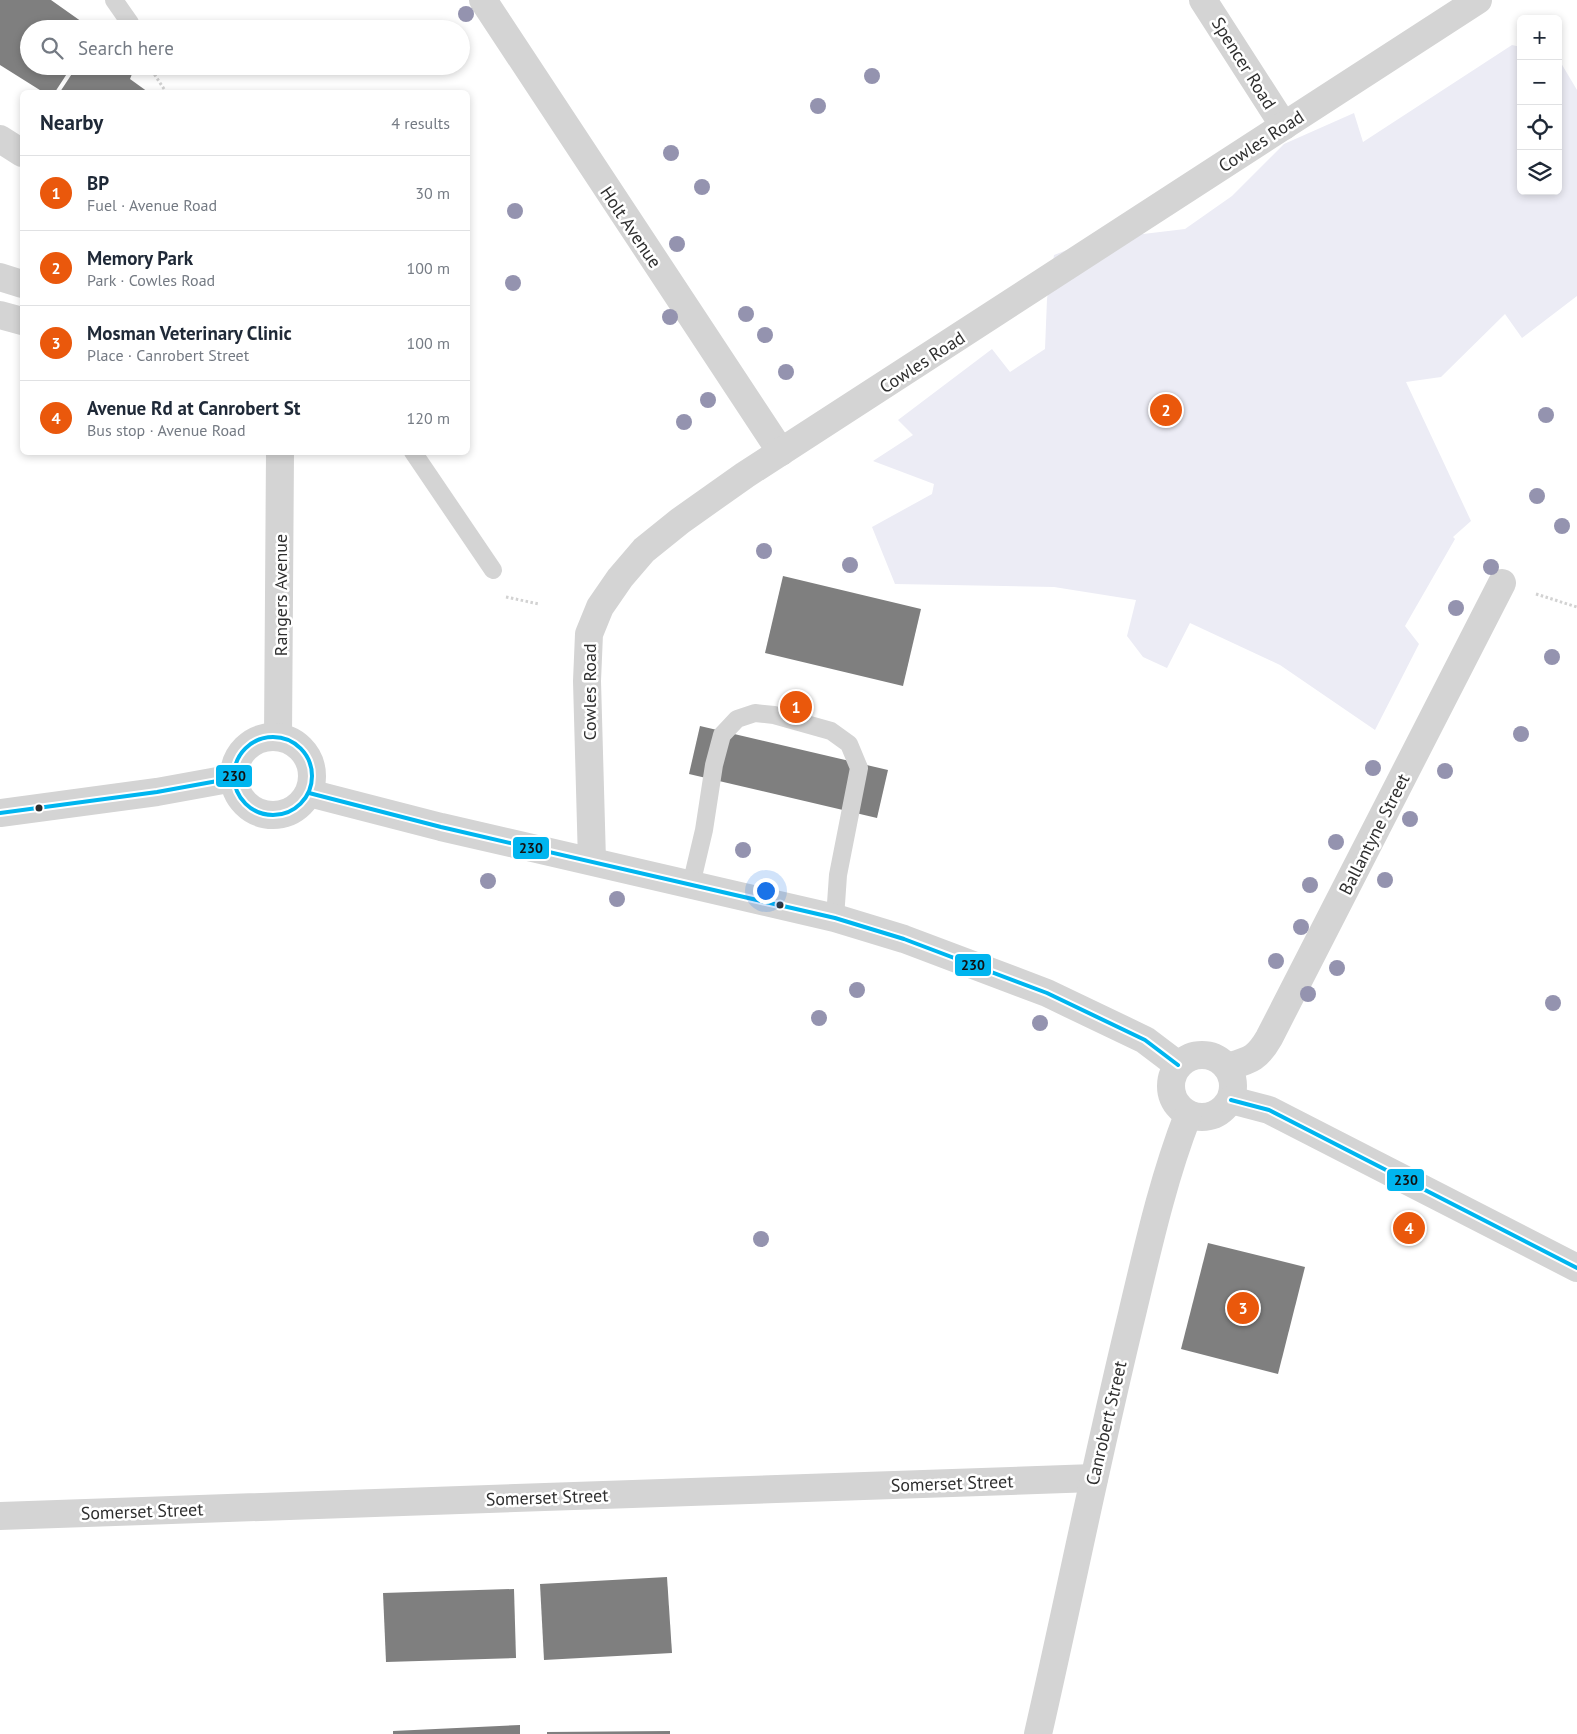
<!DOCTYPE html>
<html lang="en">
<head>
<meta charset="utf-8">
<style>
  :root { --surface:#fff; --page:#f6f6f7; --text:#1f2937; --muted:#747a83; --line:#e0e1e3; --accent:#ea580c }
  body { margin:0; font-family:"PT Sans",sans-serif; background:var(--page); color:var(--text) }
  .controls { position:absolute; right:15px; top:15px; display:grid; overflow:hidden; border-radius:8px; box-shadow:0 2px 8px #0003 }
  .controls button { width:45px; height:45px; display:grid; place-items:center; padding:0; border:0; border-bottom:1px solid var(--line); background:var(--surface); color:var(--text); font:25px sans-serif }
  .you { position:absolute; left:765px; top:890px; width:18px; height:18px; margin:-12px; border:4px solid #fff; border-radius:50%; background:#1a73e8; box-shadow:0 0 0 8px #1a73e833 }
  .badge { display:grid; place-items:center; width:32px; height:32px; border-radius:50%; background:var(--accent); color:#fff; font-size:16px; font-weight:700 }
  .pin { position:absolute; translate:-50% -50%; border:2px solid #fff; box-shadow:0 1px 5px #0006 }
  .list { margin:0; padding:0; list-style:none }
  h2 { display:flex; justify-content:space-between; align-items:center; height:65px; margin:0; padding:0 20px; font-size:21px }
  h2 small { font-size:16px; font-weight:400; color:var(--muted) }
  .list li { display:grid; grid-template-columns:32px 1fr auto; gap:15px; align-items:center; box-sizing:border-box; height:75px; padding:0 20px; border-top:1px solid var(--line) }
  .list b { display:block; font-size:19px; white-space:nowrap }
  .list p { margin:0; font-size:16px; white-space:nowrap; color:var(--muted) }
  .list em { font-size:16px; font-style:normal; color:var(--muted) }
  .icon { flex:none; width:28px; height:28px; fill:none; stroke:currentColor; stroke-width:2; stroke-linecap:round; stroke-linejoin:round }
  .map { position:relative; flex:none; width:1577px; height:1734px; overflow:hidden }
  .search { position:absolute; background:var(--surface); box-shadow:0 2px 8px #0003; left:20px; top:20px; width:450px; height:55px; display:flex; align-items:center; gap:12px; box-sizing:border-box; padding:0 18px; border-radius:28px; color:var(--muted); font-size:19px }
  .panel { position:absolute; background:var(--surface); box-shadow:0 2px 8px #0003; left:20px; top:90px; width:450px; height:365px; border-radius:8px }
  .map>svg:first-child { display:block }
  .green { fill:#ececf5 }
  .building { fill:#7f7f7f }
  .lines { fill:none; stroke-linecap:round; stroke-linejoin:round }
  .path { stroke:#d2d2d2; stroke-width:3; stroke-dasharray:2.5 2.5; stroke-linecap:butt }
  .service { stroke:#d4d4d4; stroke-width:18 }
  .minor { stroke:#d4d4d4; stroke-width:28 }
  .tertiary { stroke:#d4d4d4; stroke-width:28 }
  .bus-1-casing { stroke:#fff; stroke-width:8 }
  .bus-1 { stroke:#00b5ef; stroke-width:4 }
  .tree { fill:#9493af }
  .bus-dot { fill:#2f2f2f; stroke:#fff; stroke-width:2 }
  .labels { text-anchor:middle; dominant-baseline:central; stroke-width:5; stroke-linejoin:round; paint-order:stroke }
  .street-label { font-size:18px; fill:#2f2f2f; stroke:#fff }
  .line-badge { stroke:#fff; stroke-width:2 }
  .pale-badge-label { font-size:14px; text-anchor:middle; font-weight:bold; fill:#111 }
</style>
</head>
<body>
<div class="map">
<svg width="1577" height="1734" viewBox="0 0 1577 1734">
  <rect width="100%" height="100%" fill="#fff"/>
  <path class="green" d="M1512,45L1521,47V191H1558V58L1577,90V296L1522,338L1505,314L1441,377L1406,382L1471,521L1453,537L1455,539L1405,626L1419,644L1375,730L1280,665L1190,623L1167,668L1143,657L1127,636L1136,600L1054,587L895,584L872,527L932,494L934,484L873,461L913,435L898,420L992,349L1010,372L1045,349L1047,299L1054,255L1093,240L1185,229L1232,196L1284,144L1354,113L1363,142Z"/>
  <g class="building">
    <path d="M0,0H51L92,29H29V66H72L55,92H43L0,65Z"/>
    <path d="M77,66H121L132,74L130,79L148,92H60Z"/>
    <path d="M783,576L921,609L903,686L765,653Z"/>
    <path d="M700,726L888,770L877,818L689,774Z"/>
    <path d="M1208,1243L1305,1267L1278,1374L1181,1349Z"/>
    <path d="M667,1577L672,1653L544,1660L540,1584Z"/>
    <path d="M514,1589L516,1658L386,1662L383,1593Z"/>
    <path d="M520,1725V1734H393V1731Z"/>
    <path d="M670,1731V1734H547V1732Z"/>
  </g>
  <g class="lines">
    <g class="path">
      <path d="M149,66L166,92"/>
      <path d="M1536,594L1577,607"/>
      <path d="M506,597L539,604"/>
    </g>
    <g class="service">
      <path d="M114,0L130,23"/>
      <path d="M413,452L493,570"/>
      <path d="M691,885L704,830L714,765L722,735L737,719L755,713L774,715L831,731L849,744L859,768L838,875L835,918"/>
    </g>
    <g class="minor">
      <path d="M483,0L781,452"/>
      <path d="M1203,0L1284,126"/>
      <path d="M0,277L22,284"/>
      <path d="M0,315L22,321"/>
      <path d="M0,813L157,792L234,778"/>
      <path d="M1227,1067C1250,1060 1257,1059 1269,1038L1502,583"/>
      <path d="M0,1516L1094,1478"/>
    </g>
    <g class="tertiary">
      <path d="M0,139L22,153"/>
      <path d="M278,737L280,452"/>
      <circle cx="273" cy="776" r="39"/>
      <path d="M309,793L441,827L835,918L904,939L1047,993L1145,1040L1178,1065"/>
      <path d="M592,861L587,681L589,634L600,607L620,578L644,550L680,521L745,475L1478,0"/>
      <circle cx="1202" cy="1086" r="31"/>
      <path d="M1231,1100L1269,1110L1577,1268"/>
      <path d="M1038,1734C1070,1594 1098,1453 1132,1314C1148,1247 1163,1179 1188,1115"/>
    </g>
    <g class="bus-1-casing">
      <g id="bus-1">
        <circle cx="273" cy="776" r="39"/>
        <path d="M309,793L441,827L835,918L904,939L1047,993L1145,1040L1178,1065"/>
        <path d="M0,813L157,792L234,778"/>
        <path d="M1231,1100L1269,1110L1577,1268"/>
      </g>
    </g>
    <use href="#bus-1" class="bus-1"/>
  </g>
  <g class="tree">
    <circle cx="466" cy="14" r="8"/>
    <circle cx="872" cy="76" r="8"/>
    <circle cx="818" cy="106" r="8"/>
    <circle cx="671" cy="153" r="8"/>
    <circle cx="702" cy="187" r="8"/>
    <circle cx="515" cy="211" r="8"/>
    <circle cx="677" cy="244" r="8"/>
    <circle cx="513" cy="283" r="8"/>
    <circle cx="746" cy="314" r="8"/>
    <circle cx="670" cy="317" r="8"/>
    <circle cx="765" cy="335" r="8"/>
    <circle cx="786" cy="372" r="8"/>
    <circle cx="708" cy="400" r="8"/>
    <circle cx="1546" cy="415" r="8"/>
    <circle cx="684" cy="422" r="8"/>
    <circle cx="1537" cy="496" r="8"/>
    <circle cx="1562" cy="526" r="8"/>
    <circle cx="764" cy="551" r="8"/>
    <circle cx="850" cy="565" r="8"/>
    <circle cx="1491" cy="567" r="8"/>
    <circle cx="1456" cy="608" r="8"/>
    <circle cx="1552" cy="657" r="8"/>
    <circle cx="1521" cy="734" r="8"/>
    <circle cx="1373" cy="768" r="8"/>
    <circle cx="1445" cy="771" r="8"/>
    <circle cx="1410" cy="819" r="8"/>
    <circle cx="1336" cy="842" r="8"/>
    <circle cx="743" cy="850" r="8"/>
    <circle cx="1385" cy="880" r="8"/>
    <circle cx="488" cy="881" r="8"/>
    <circle cx="1310" cy="885" r="8"/>
    <circle cx="617" cy="899" r="8"/>
    <circle cx="1301" cy="927" r="8"/>
    <circle cx="1276" cy="961" r="8"/>
    <circle cx="1337" cy="968" r="8"/>
    <circle cx="857" cy="990" r="8"/>
    <circle cx="1308" cy="994" r="8"/>
    <circle cx="1553" cy="1003" r="8"/>
    <circle cx="819" cy="1018" r="8"/>
    <circle cx="1040" cy="1023" r="8"/>
    <circle cx="761" cy="1239" r="8"/>
  </g>
  <g class="bus-dot">
    <circle cx="39" cy="808" r="4.5"/>
    <circle cx="780" cy="905" r="4.5"/>
  </g>
  <g class="labels">
    <g class="street-label">
      <text transform="translate(1244 63) rotate(58)">Spencer Road</text>
      <text transform="translate(1261 141) rotate(-33)">Cowles Road</text>
      <text transform="translate(631 227) rotate(56)">Holt Avenue</text>
      <text transform="translate(922 362) rotate(-33)">Cowles Road</text>
      <text transform="translate(280 595) rotate(-90)">Rangers Avenue</text>
      <text transform="translate(589 692) rotate(-90)">Cowles Road</text>
      <text transform="translate(1374 834) rotate(-63)">Ballantyne Street</text>
      <text transform="translate(1106 1423) rotate(-77)">Canrobert Street</text>
      <text transform="translate(952 1483) rotate(-2)">Somerset Street</text>
      <text transform="translate(547 1497) rotate(-2)">Somerset Street</text>
      <text transform="translate(142 1511) rotate(-2)">Somerset Street</text>
    </g>
  </g>
  <g class="line-badge">
    <rect x="215" y="764" width="38" height="24" rx="5" fill="#00b5ef"/>
    <rect x="512" y="836" width="38" height="24" rx="5" fill="#00b5ef"/>
    <rect x="954" y="953" width="38" height="24" rx="5" fill="#00b5ef"/>
    <rect x="1386" y="1168" width="39" height="24" rx="5" fill="#00b5ef"/>
  </g>
  <g class="pale-badge-label">
    <text x="234" y="781">230</text>
    <text x="531" y="853">230</text>
    <text x="973" y="970">230</text>
    <text x="1406" y="1185">230</text>
  </g>
</svg>
<div class="controls">
<button>+</button>
<button>−</button>
<button><svg class="icon" aria-label="locate" viewBox="0 0 24 24"><circle cx="12" cy="12" r="6"/><path d="M12 2v4M12 18v4M2 12h4M18 12h4"/></svg></button>
<button><svg class="icon" aria-label="layers" viewBox="0 0 24 24"><path d="M12 4l9 5-9 5-9-5zM3 14l9 5 9-5"/></svg></button>
</div>
<div class="you"></div>
<div class="pin badge" style="left:796px;top:707px">1</div>
<div class="pin badge" style="left:1166px;top:410px">2</div>
<div class="pin badge" style="left:1243px;top:1308px">3</div>
<div class="pin badge" style="left:1409px;top:1228px">4</div>
<div class="search"><svg class="icon" aria-label="search" viewBox="0 0 24 24"><circle cx="10" cy="10" r="6"/><path d="M15 15l6 6"/></svg>Search here</div>
<section class="panel">
<h2>Nearby<small>4 results</small></h2>
<ul class="list">
<li><span class="badge">1</span><div><b>BP</b><p>Fuel · Avenue Road</p></div><em>30 m</em></li>
<li><span class="badge">2</span><div><b>Memory Park</b><p>Park · Cowles Road</p></div><em>100 m</em></li>
<li><span class="badge">3</span><div><b>Mosman Veterinary Clinic</b><p>Place · Canrobert Street</p></div><em>100 m</em></li>
<li><span class="badge">4</span><div><b>Avenue Rd at Canrobert St</b><p>Bus stop · Avenue Road</p></div><em>120 m</em></li>
</ul>
</section>
</div>
</body>
</html>
